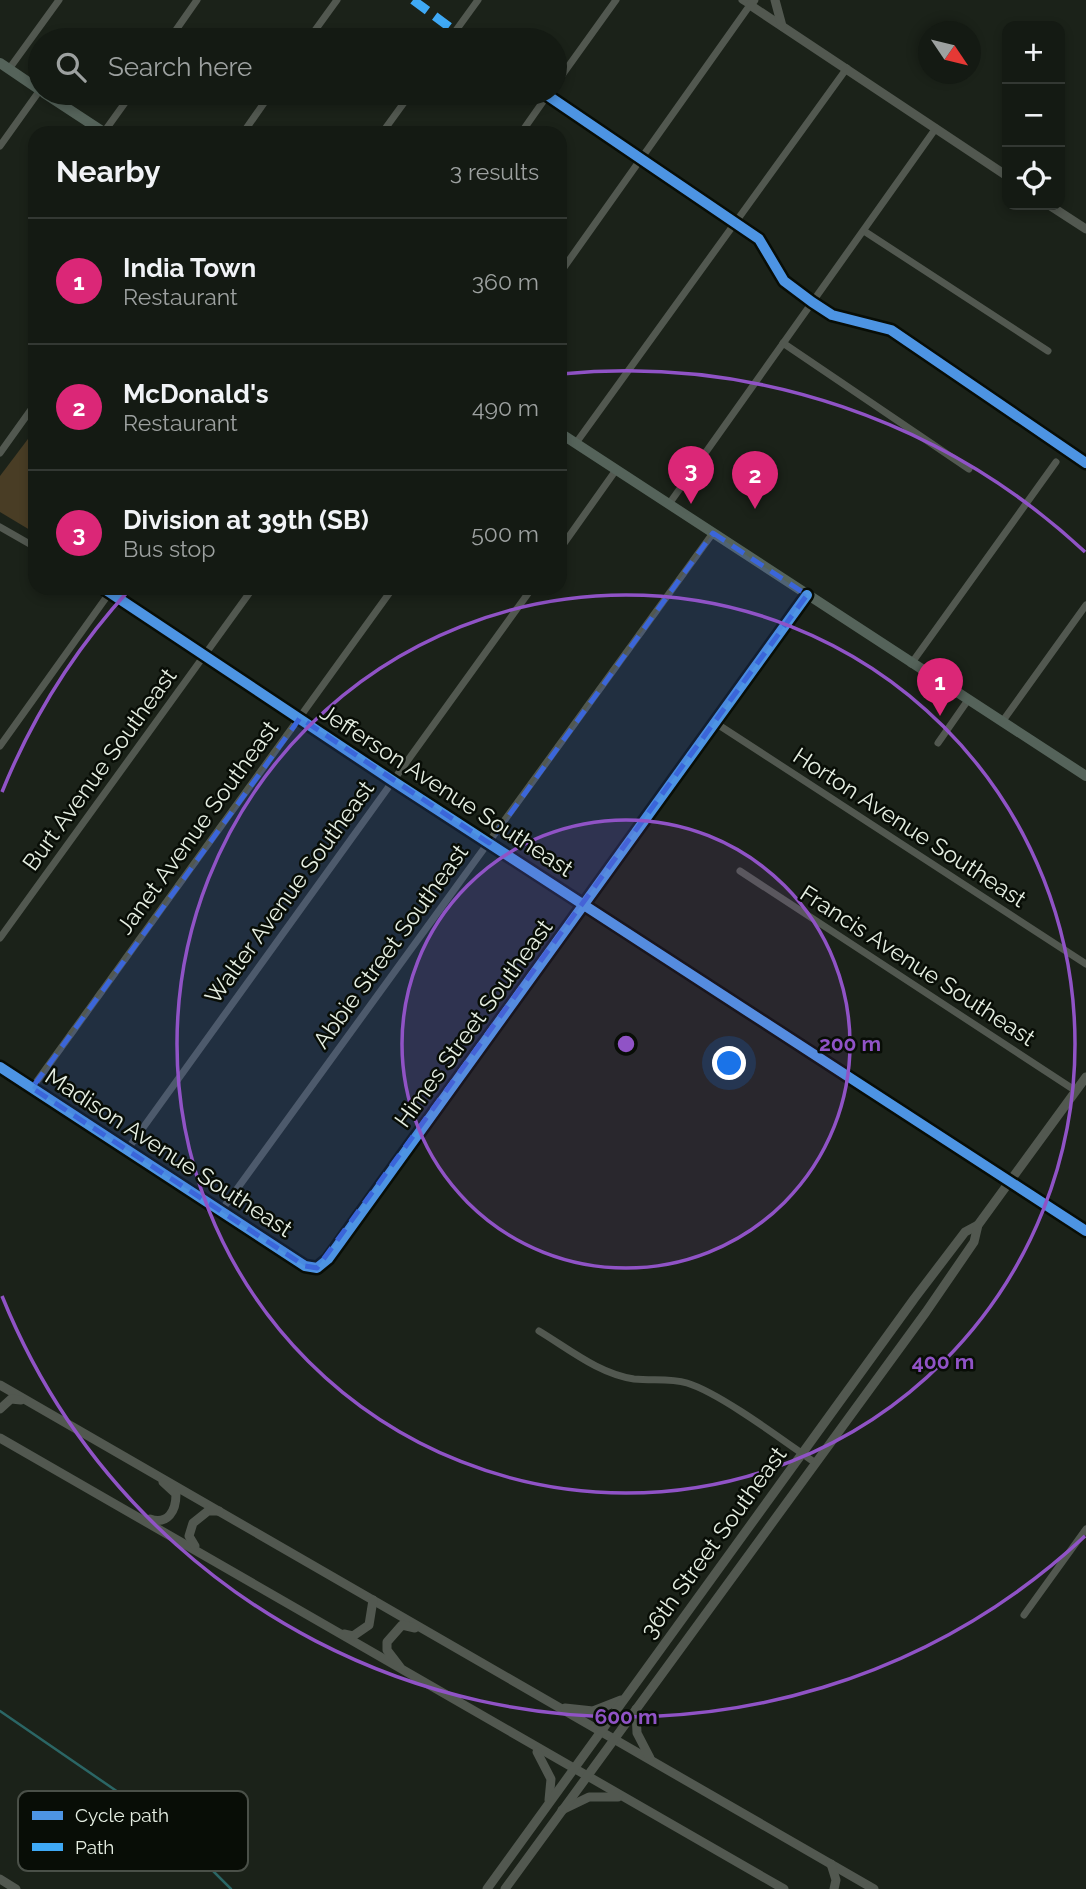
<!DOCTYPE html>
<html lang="en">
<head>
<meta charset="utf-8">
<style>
  :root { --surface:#141a13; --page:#212721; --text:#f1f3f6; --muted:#9da1a0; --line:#333833; --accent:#db2777 }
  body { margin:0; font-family:Raleway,sans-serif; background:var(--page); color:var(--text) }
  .controls { position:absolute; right:21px; top:21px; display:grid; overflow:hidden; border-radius:14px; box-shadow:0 4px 10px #0003 }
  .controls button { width:63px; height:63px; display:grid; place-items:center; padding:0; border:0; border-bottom:2px solid var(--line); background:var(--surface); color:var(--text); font:35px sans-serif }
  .compass { position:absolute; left:918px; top:21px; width:63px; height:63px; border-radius:50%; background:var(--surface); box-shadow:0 4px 10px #0003; rotate:125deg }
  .you { position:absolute; left:730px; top:1064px; width:24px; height:24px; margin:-18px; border:5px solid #fff; border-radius:50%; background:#1a73e8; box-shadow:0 0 0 10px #1a73e833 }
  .badge { display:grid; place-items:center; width:46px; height:46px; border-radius:50%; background:var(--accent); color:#fff; font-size:23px; font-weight:700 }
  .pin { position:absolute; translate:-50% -58px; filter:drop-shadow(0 2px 4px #0008) }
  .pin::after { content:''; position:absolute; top:37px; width:24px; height:21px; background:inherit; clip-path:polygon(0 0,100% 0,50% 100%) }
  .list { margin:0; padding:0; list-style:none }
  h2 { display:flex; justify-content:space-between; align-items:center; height:91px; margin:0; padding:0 28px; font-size:30px }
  h2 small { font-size:23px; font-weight:400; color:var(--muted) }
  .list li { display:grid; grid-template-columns:46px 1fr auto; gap:21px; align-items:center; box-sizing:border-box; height:126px; padding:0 28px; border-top:2px solid var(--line) }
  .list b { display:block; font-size:26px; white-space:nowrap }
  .list p { margin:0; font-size:23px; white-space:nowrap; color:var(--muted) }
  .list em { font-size:23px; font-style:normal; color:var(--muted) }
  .icon { flex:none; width:38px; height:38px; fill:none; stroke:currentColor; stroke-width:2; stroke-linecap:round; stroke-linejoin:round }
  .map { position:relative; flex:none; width:1086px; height:1889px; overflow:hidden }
  .search { position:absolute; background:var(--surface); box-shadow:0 4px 10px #0003; left:28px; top:28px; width:539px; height:77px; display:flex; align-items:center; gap:18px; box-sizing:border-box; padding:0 24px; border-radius:38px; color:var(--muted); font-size:26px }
  .panel { position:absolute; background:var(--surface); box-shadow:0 4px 10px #0003; left:28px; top:126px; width:539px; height:469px; border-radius:21px }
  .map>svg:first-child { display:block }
  .green { fill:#493d25 }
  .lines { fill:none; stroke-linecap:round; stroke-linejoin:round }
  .stream { stroke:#2b6665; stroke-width:2.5 }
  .minor { stroke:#525850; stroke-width:7 }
  .tertiary { stroke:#525850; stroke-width:9 }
  .primary { stroke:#55635a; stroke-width:10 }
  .quiet { stroke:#3fa9f5; stroke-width:9; stroke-dasharray:18 9; stroke-linecap:butt }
  .cycleway-casing { stroke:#080d06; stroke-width:15 }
  .cycleway { stroke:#4d94e3; stroke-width:10 }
  .marked { fill:#3b66da; fill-opacity:0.2; stroke:#3b66da; stroke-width:5; stroke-dasharray:14 9; stroke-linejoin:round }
  .ring { fill:none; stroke:#9053c6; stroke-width:3.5 }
  .labels { text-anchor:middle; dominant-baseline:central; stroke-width:5; stroke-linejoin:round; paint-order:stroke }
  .street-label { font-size:23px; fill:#e5eee2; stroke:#080d06 }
  .key { fill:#080d06; stroke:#4a5048; stroke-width:2 }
  .key-label { font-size:19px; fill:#e5eee2 }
  .centre { fill:#9053c6; stroke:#080d06; stroke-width:3.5 }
  .ring-label { font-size:21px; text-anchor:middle; font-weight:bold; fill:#9053c6; stroke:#080d06; stroke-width:5; stroke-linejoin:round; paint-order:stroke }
</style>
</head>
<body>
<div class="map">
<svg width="1086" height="1889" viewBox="0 0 1086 1889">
  <rect width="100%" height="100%" fill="#1b2219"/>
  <path class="green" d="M34,431L35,432V533L0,512V476Z"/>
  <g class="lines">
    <path class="stream" d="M0,1711L169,1827L231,1889"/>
    <g class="minor">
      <path d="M169,40L197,0"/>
      <path d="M308,40L337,0"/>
      <path d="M449,40L478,0"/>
      <path d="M9,69L59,0"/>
      <path d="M555,85L616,0"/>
      <path d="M104,132L132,93"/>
      <path d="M243,133L271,93"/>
      <path d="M382,133L411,93"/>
      <path d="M521,133L549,93"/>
      <path d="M0,146L40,90"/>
      <path d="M639,160L735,223"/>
      <path d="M864,231L1048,351"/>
      <path d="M560,273L750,5L742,0"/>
      <path d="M783,343L969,469"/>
      <path d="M576,443L847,68"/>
      <path d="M0,453L35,404"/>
      <path d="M669,504L936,128"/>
      <path d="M0,527L35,547"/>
      <path d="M560,549L616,470"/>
      <path d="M103,588L1009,1181"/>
      <path d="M911,664L1056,462"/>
      <path d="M714,722L1086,964"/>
      <path d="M1002,722L1086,605"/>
      <path d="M938,743L968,700"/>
      <path d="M0,746L113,588"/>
      <path d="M740,871L1076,1091"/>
      <path d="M0,938L253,588"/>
      <path d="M0,1067L305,1266L317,1268L328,1259L807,595"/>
      <path d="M32,1088L393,588"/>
      <path d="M127,1150L532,588"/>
      <path d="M221,1211L713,533"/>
      <path d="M539,1331C569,1349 599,1374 634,1379C652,1381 670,1378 687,1383C720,1393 784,1441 814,1462"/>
      <path d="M1024,1615L1086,1529"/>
    </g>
    <g class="tertiary">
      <path d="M754,0L750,5L1007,176"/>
      <path d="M775,0L782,26"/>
      <path d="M1049,205L1086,229"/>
      <path d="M1009,1181L1086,1231"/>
      <path d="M0,1385L874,1889"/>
      <path d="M0,1409L11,1399L21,1400"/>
      <path d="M0,1438L784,1889"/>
      <path d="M150,1519C168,1525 176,1511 176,1494L163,1482"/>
      <path d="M195,1546L189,1536L193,1523L208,1511H219"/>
      <path d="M344,1634L353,1636L369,1625L373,1600"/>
      <path d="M400,1667L387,1650V1642L402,1625L415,1628"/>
      <path d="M565,1708L593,1711L621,1700"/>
      <path d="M636,1709L637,1733L650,1758"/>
      <path d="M537,1752L551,1779L549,1800"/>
      <path d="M562,1810L589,1797H618"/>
      <path d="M831,1864L836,1880L834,1889"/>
      <path d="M0,1879L16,1889"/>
      <path d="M487,1889L914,1299L965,1232L978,1225"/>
      <path d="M505,1889L926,1312L974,1242L978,1225L1086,1077"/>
    </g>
    <g class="primary">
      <path d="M0,63L40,90"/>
      <path d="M44,93L105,133"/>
      <path d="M560,433L1086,776"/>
    </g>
    <path class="quiet" d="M413,0L467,40"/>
    <g class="cycleway-casing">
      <g id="cycleway">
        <path d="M544,93L759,239L784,281L812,302L832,315L891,330L1086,463"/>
        <path d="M103,588L393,781L1086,1231"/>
        <path d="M0,1067L305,1266L317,1268L328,1259L807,595"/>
      </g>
    </g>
    <use href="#cycleway" class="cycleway"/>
  </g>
  <path class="marked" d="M713,533L807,595L317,1268L305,1266L32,1088L300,718L489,843Z"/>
  <circle cx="626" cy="1044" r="224" fill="#9053c6" fill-opacity=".12"/>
  <g class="ring">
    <circle cx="626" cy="1044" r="224"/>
    <circle cx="626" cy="1044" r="449"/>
    <path d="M1085 1536A673 673 0 0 1 2 1296M2 792A673 673 0 0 1 130 589M561 374A673 673 0 0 1 1085 552"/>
  </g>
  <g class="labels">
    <g class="street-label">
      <text transform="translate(99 769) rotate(-54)">Burt Avenue Southeast</text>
      <text transform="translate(447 790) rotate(33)">Jefferson Avenue Southeast</text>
      <text transform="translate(197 827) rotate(-54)">Janet Avenue Southeast</text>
      <text transform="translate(910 827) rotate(33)">Horton Avenue Southeast</text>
      <text transform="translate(289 892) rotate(-54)">Walter Avenue Southeast</text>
      <text transform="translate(390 946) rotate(-54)">Abbie Street Southeast</text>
      <text transform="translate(918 965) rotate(33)">Francis Avenue Southeast</text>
      <text transform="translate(473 1023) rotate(-54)">Himes Street Southeast</text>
      <text transform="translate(169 1152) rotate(33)">Madison Avenue Southeast</text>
      <text transform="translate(713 1542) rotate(-54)">36th Street Southeast</text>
    </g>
  </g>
  <rect x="18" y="1791" width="230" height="80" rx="10" class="key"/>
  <rect x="32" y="1811" width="31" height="9" fill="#4d94e3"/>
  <rect x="32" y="1843" width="31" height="8" fill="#3fa9f5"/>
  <g class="key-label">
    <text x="75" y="1822">Cycle path</text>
    <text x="75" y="1854">Path</text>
  </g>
  <circle cx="626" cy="1044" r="10" class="centre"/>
  <g class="ring-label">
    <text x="850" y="1051">200 m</text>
    <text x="943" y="1369">400 m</text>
    <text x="626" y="1724">600 m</text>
  </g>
</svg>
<div class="controls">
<button>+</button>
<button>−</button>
<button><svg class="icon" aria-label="locate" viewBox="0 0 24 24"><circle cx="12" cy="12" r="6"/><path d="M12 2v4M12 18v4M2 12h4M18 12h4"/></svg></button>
</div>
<svg class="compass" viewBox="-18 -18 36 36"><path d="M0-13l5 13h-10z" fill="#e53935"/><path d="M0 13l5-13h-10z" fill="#9da1a0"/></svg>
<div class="you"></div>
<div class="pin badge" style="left:940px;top:716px">1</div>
<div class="pin badge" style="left:755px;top:509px">2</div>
<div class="pin badge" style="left:691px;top:504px">3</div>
<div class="search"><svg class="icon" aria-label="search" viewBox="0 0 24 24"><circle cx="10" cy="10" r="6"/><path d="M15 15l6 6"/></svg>Search here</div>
<section class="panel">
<h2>Nearby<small>3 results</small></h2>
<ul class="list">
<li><span class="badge">1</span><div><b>India Town</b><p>Restaurant</p></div><em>360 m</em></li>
<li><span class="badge">2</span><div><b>McDonald's</b><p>Restaurant</p></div><em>490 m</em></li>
<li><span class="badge">3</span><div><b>Division at 39th (SB)</b><p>Bus stop</p></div><em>500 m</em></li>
</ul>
</section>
</div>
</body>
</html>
